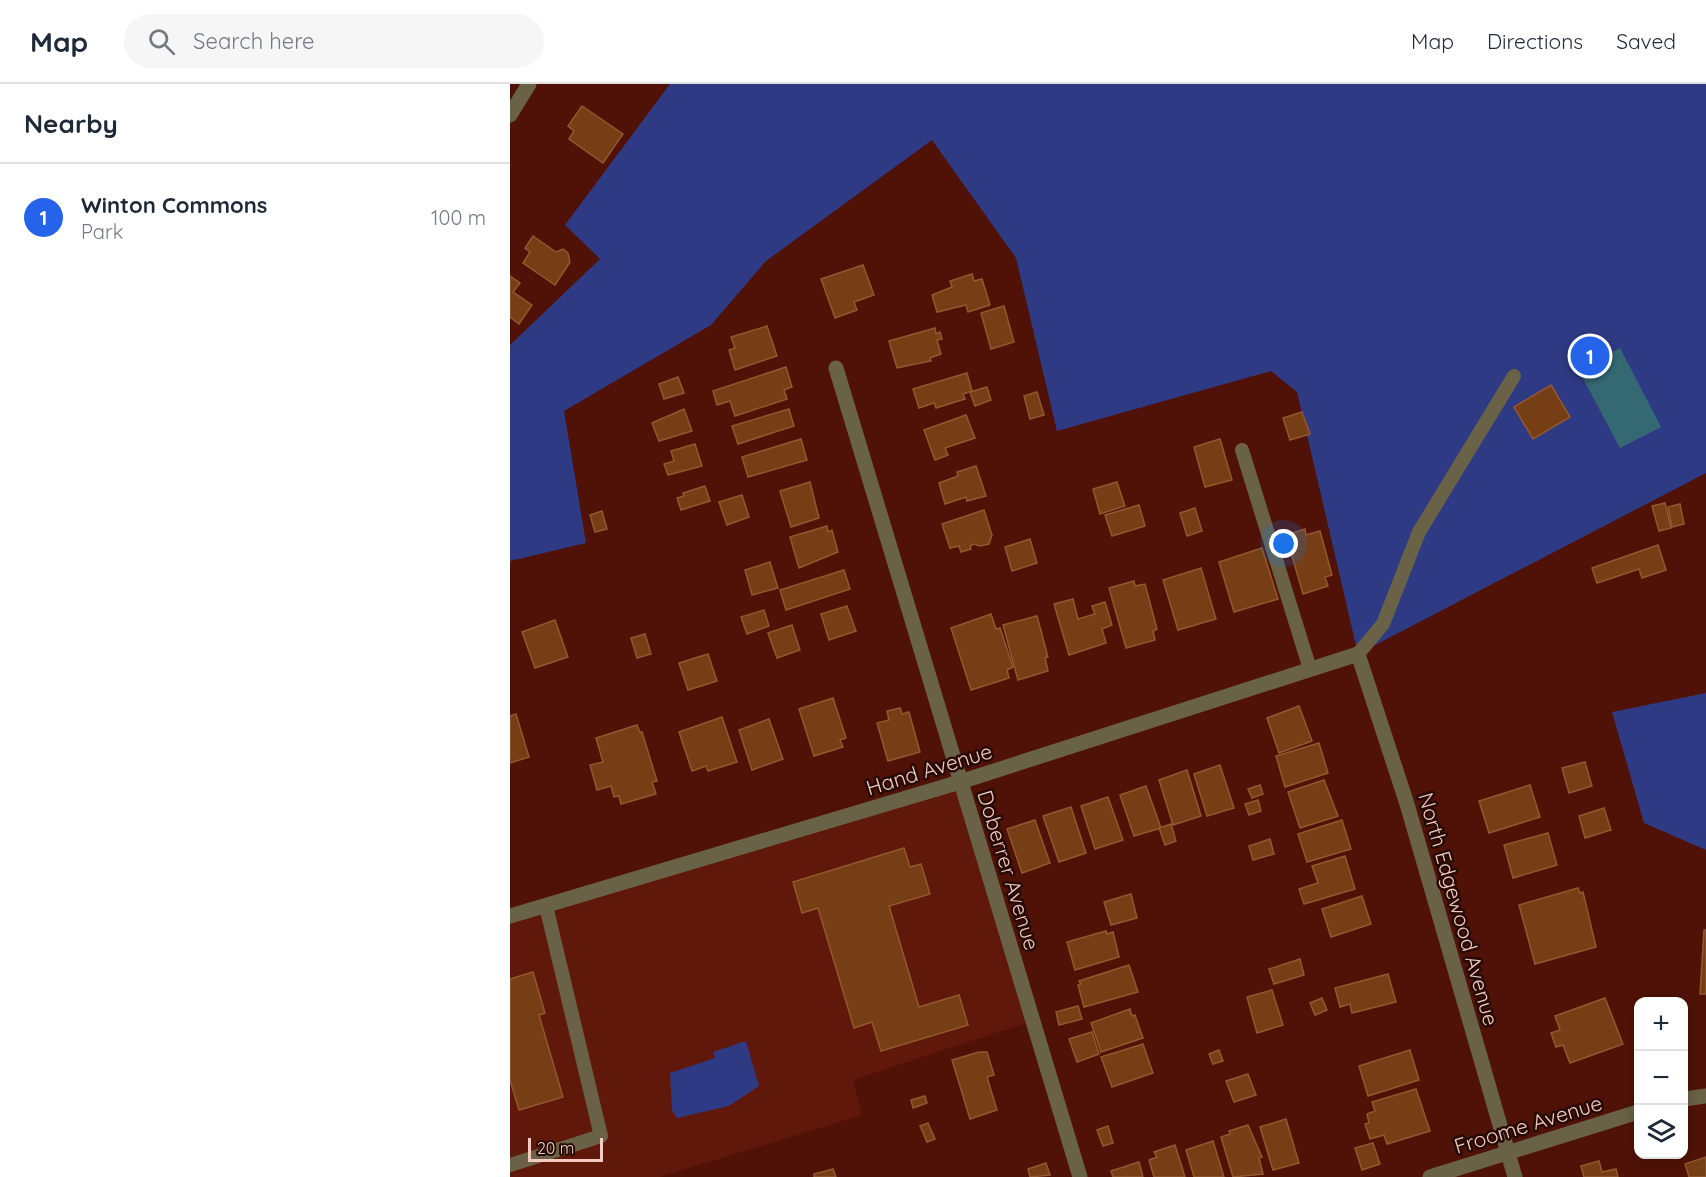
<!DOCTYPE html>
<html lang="en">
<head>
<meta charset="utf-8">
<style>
  :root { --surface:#fff; --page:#f6f6f7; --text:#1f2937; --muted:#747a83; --line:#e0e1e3; --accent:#2563eb }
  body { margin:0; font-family:Quicksand,sans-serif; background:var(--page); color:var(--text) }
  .controls { position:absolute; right:18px; bottom:18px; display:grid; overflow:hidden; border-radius:12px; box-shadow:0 3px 15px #0003 }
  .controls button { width:54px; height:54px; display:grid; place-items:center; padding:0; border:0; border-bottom:2px solid var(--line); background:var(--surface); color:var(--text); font:30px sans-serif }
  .scale { position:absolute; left:18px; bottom:15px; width:75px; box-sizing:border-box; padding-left:6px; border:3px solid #f3cbc2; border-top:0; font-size:16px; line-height:21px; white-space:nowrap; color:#f3cbc2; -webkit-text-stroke:4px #250a05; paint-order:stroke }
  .you { position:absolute; left:774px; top:460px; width:21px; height:21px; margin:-15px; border:4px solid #fff; border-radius:50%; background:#1a73e8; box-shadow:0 0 0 9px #1a73e833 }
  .badge { display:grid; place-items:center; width:39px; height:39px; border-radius:50%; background:var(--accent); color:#fff; font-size:20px; font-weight:700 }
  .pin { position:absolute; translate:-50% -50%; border:3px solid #fff; box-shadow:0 2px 6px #0006 }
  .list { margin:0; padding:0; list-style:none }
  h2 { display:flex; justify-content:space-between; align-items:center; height:78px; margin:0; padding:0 24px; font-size:26px }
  h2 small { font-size:20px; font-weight:400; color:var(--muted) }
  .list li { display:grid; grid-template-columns:39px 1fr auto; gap:18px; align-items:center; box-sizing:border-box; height:108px; padding:0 24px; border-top:2px solid var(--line) }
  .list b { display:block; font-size:22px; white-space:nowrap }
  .list p { margin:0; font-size:20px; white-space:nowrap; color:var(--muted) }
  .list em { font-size:20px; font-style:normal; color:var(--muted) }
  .icon { flex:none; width:33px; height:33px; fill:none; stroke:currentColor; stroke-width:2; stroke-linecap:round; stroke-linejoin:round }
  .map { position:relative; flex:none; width:1196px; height:1093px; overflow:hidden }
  header { display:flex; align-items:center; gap:36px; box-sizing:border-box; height:84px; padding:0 30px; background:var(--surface); border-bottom:2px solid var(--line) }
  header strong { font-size:28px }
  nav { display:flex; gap:33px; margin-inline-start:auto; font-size:21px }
  .search { width:420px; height:54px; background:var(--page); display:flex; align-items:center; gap:15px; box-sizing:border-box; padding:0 21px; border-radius:33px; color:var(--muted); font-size:22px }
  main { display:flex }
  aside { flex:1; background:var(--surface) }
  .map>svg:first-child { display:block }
  .built { fill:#5f180a }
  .green { fill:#2f3a84 }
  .water { fill:#346974 }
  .building { fill:#763e14; stroke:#935830; stroke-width:1.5 }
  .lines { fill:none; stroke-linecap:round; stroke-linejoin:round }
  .service { stroke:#6a6246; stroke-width:14 }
  .minor { stroke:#6a6246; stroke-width:15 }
  .labels { text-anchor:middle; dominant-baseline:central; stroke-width:5; stroke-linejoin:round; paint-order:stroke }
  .street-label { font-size:21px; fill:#f3cbc2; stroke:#250a05 }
</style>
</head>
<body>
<header>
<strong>Map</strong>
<div class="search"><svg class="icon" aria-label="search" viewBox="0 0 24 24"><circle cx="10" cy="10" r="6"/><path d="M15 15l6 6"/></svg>Search here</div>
<nav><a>Map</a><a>Directions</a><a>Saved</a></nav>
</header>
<main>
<aside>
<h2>Nearby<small></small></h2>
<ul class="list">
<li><span class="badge">1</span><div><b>Winton Commons</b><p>Park</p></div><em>100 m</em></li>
</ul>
</aside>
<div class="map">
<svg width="1196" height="1093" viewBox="0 0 1196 1093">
  <rect width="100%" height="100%" fill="#501206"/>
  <path class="built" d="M450,698L522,937L343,996L352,1031L150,1093H0V832Z"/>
  <g class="green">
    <path d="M160,0H1196V389L848,570L787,308L761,287L547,347L506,174L422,56L256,177L201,241L54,327L76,459L0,477V261L90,175L55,141Z"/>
    <path d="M1196,609V766L1134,739L1102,628Z"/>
    <path d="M236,957L249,1002L219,1022L167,1034L162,1026L160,989L205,974L203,968Z"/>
  </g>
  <path class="water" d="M1110,264L1151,343L1110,364L1068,285Z"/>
  <g class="building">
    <path d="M72,22L113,50L93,79L59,55L64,47L58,42Z"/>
    <path d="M23,152L46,168L53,165L58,169L60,178L45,201L13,179L20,168L15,164Z"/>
    <path d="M353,181L364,211L344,218L347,226L325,234L311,195Z"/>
    <path d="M462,190L464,197L472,195L480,221L458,228L456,221L427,228L422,211L442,203L440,197Z"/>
    <path d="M0,192L10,199L3,208L22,221L9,240L0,233Z"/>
    <path d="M494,222L504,258L481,265L471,229Z"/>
    <path d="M257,242L267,272L225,286L219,266L225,264L221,253Z"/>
    <path d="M425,244L426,250L430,248L432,255L427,256L431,270L420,274L421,277L387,284L379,257Z"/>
    <path d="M276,283L282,303L274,306L277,315L225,332L220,317L207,321L203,307Z"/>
    <path d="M457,289L462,307L453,310L455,315L426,324L424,319L409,324L403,305Z"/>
    <path d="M168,293L174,309L154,315L149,300Z"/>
    <path d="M1041,301L1060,333L1023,355L1004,323Z"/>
    <path d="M477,303L481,316L465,322L460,308Z"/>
    <path d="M527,308L534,331L520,335L514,312Z"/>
    <path d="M174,325L182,347L149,357L142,339Z"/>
    <path d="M279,325L284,342L228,360L222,342Z"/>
    <path d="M792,328L800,350L780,356L773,334Z"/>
    <path d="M456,331L465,354L435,364L438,371L425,376L414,346Z"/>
    <path d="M291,355L297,376L238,393L232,373Z"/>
    <path d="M710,355L722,396L695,403L684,363Z"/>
    <path d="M185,360L192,382L158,391L154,380L164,377L161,367Z"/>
    <path d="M466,382L476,412L457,417L456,413L435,420L429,399L448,392L447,388Z"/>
    <path d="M300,398L309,434L281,443L270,407Z"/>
    <path d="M607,398L615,422L590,430L583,405Z"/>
    <path d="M195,402L200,417L171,426L167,414L174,412L173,409Z"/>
    <path d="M232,411L239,433L217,441L209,418Z"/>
    <path d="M1155,419L1161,444L1149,447L1142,422Z"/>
    <path d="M1170,420L1174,440L1162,443L1158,423Z"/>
    <path d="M629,421L635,442L602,452L595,431Z"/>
    <path d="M685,424L692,447L677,452L670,429Z"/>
    <path d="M474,426L482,451L479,460L470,462L464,460L460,462L461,465L451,468L449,462L440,464L432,440Z"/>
    <path d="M92,427L97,445L85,448L80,431Z"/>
    <path d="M317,442L318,448L322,446L328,468L289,484L280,453Z"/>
    <path d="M795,445L796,451L810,447L822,491L815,493L818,502L793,510L776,451Z"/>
    <path d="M520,455L527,479L502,487L495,463Z"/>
    <path d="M1148,461L1156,486L1132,494L1129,485L1087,499L1082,484Z"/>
    <path d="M752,464L768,515L724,528L709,478Z"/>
    <path d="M260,478L268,504L242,511L235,486Z"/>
    <path d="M691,484L706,535L668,546L653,496Z"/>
    <path d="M334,486L340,505L276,526L270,506Z"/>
    <path d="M624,497L625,502L635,500L647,545L643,547L645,556L616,564L599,504Z"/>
    <path d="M563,515L568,535L585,530L582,522L595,518L602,541L592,545L596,559L559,571L544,520Z"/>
    <path d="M337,522L346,547L319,556L311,530Z"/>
    <path d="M254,526L259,542L237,550L231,533Z"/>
    <path d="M481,530L486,545L490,544L503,583L497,586L499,594L461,606L441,544Z"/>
    <path d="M527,532L538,573L535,574L538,587L508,596L493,541Z"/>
    <path d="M45,536L58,573L25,584L12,548Z"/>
    <path d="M282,541L290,566L267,574L258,549Z"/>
    <path d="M135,550L141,570L127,574L121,554Z"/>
    <path d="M198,570L207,597L178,606L169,579Z"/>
    <path d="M323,614L336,654L330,656L333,663L304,672L289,625Z"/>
    <path d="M789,622L802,657L769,669L757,634Z"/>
    <path d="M390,624L392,630L399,628L410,668L378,677L367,639L379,636L377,627Z"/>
    <path d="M6,630L19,673L0,679V632Z"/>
    <path d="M212,633L227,678L198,687L196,682L182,687L169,648Z"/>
    <path d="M259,635L273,675L242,686L229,646Z"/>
    <path d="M127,641L130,648H132L147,697L142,698L146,710L111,720L109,712L104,713L101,702L87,706L80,681L93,678L86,654Z"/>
    <path d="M809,659L818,689L775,703L766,672Z"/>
    <path d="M1075,678L1082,702L1059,709L1052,684Z"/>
    <path d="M710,681L724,724L697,732L684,690Z"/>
    <path d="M677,686L691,732L663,741L649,696Z"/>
    <path d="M814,696L828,732L790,744L778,708Z"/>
    <path d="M750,701L753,710L742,714L738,705Z"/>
    <path d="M1020,701L1030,733L979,749L969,717Z"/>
    <path d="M636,702L651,744L624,752L610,711Z"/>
    <path d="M598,713L613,756L585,765L571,722Z"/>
    <path d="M748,716L751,727L739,731L735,720Z"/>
    <path d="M561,723L576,769L549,778L533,732Z"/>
    <path d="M1094,724L1101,746L1075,754L1069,732Z"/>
    <path d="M525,736L540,779L512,789L497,745Z"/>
    <path d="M832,736L841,765L797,778L788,750Z"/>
    <path d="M661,740L666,757L655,761L649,744Z"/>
    <path d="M1038,749L1047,781L1003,794L994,761Z"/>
    <path d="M760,755L764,770L743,776L739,762Z"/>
    <path d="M394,764L400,783L411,780L420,810L379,822L409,923L449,911L458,941L371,967L362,938L344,944L308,824L292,829L283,798Z"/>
    <path d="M835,772L845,805L794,820L789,805L808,799L802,782Z"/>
    <path d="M1068,804L1070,809L1073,808L1086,863L1025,880L1009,821Z"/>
    <path d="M621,810L627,834L601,841L594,818Z"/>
    <path d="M852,812L861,840L821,853L812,825Z"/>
    <path d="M1194,846H1196V910H1190Z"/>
    <path d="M596,847L597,850L603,848L609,873L565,886L557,858Z"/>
    <path d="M790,875L794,891L764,900L759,885Z"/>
    <path d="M619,881L628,908L574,923L568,901L571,900L569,897Z"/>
    <path d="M23,888L35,929L29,931L53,1013L9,1026L0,996V895Z"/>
    <path d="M878,890L886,918L842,929L840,920L830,923L825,904Z"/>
    <path d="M762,906L773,941L747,949L737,913Z"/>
    <path d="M812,914L817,926L805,931L800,919Z"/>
    <path d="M1095,914L1113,960L1060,979L1053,961L1046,963L1041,949L1050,946L1045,932Z"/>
    <path d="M568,922L572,935L549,941L546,928Z"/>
    <path d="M620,925L622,932L625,931L633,954L591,968L581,939Z"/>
    <path d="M582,948L589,970L567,978L559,955Z"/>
    <path d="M633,960L643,989L602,1003L591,973Z"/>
    <path d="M709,966L713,977L703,980L699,970Z"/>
    <path d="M900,966L909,996L858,1012L849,982Z"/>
    <path d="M469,968H477L484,991L477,993L487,1026L460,1035L442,976Z"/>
    <path d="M738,990L746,1011L724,1018L716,997Z"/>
    <path d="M906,1005L920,1047L877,1060L874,1051L860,1055L855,1040L859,1039L857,1030L865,1027L862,1018Z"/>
    <path d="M415,1012L417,1019L403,1024L401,1016Z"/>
    <path d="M776,1035L789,1079L763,1086L750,1043Z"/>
    <path d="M418,1039L425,1055L417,1058L410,1042Z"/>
    <path d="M738,1041L752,1073L749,1074L753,1090L723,1093L711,1053L720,1050L719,1047Z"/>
    <path d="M598,1042L603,1059L593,1062L587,1046Z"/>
    <path d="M703,1057L714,1093H684L676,1066Z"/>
    <path d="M863,1059L870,1080L852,1086L845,1064Z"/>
    <path d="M665,1061L675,1093H644L639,1076L647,1073L644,1068Z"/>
    <path d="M1196,1073V1093H1179L1175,1080Z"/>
    <path d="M1089,1077L1092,1088L1106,1085L1108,1093H1074L1071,1082Z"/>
    <path d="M629,1078L633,1093H603L601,1087Z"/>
    <path d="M536,1079L540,1091L520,1093L518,1085Z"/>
    <path d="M323,1085L326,1093H304V1090Z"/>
  </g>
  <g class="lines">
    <g class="service">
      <path d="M732,366L800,585"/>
      <path d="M848,570L873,540L909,448L1004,292"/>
      <path d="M0,1081L91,1052L36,822"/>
    </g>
    <g class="minor">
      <path d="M0,31L19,0"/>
      <path d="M326,284L570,1093"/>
      <path d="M0,832L450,698L848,570L897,720L1005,1093"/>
      <path d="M1174,1015L1196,1012"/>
      <path d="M920,1093L1128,1028"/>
    </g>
  </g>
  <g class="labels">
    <g class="street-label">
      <text transform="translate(419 685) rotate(-17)">Hand Avenue</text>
      <text transform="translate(499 786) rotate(73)">Doberrer Avenue</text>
      <text transform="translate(949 825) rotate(74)">North Edgewood Avenue</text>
      <text transform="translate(1018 1040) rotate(-17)">Froome Avenue</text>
    </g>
  </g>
</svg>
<div class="controls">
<button>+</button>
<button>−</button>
<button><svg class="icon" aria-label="layers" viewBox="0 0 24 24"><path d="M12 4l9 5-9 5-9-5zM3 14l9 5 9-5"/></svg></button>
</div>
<div class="scale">20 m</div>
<div class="you"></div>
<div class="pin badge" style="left:1080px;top:272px">1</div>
</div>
</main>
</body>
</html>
